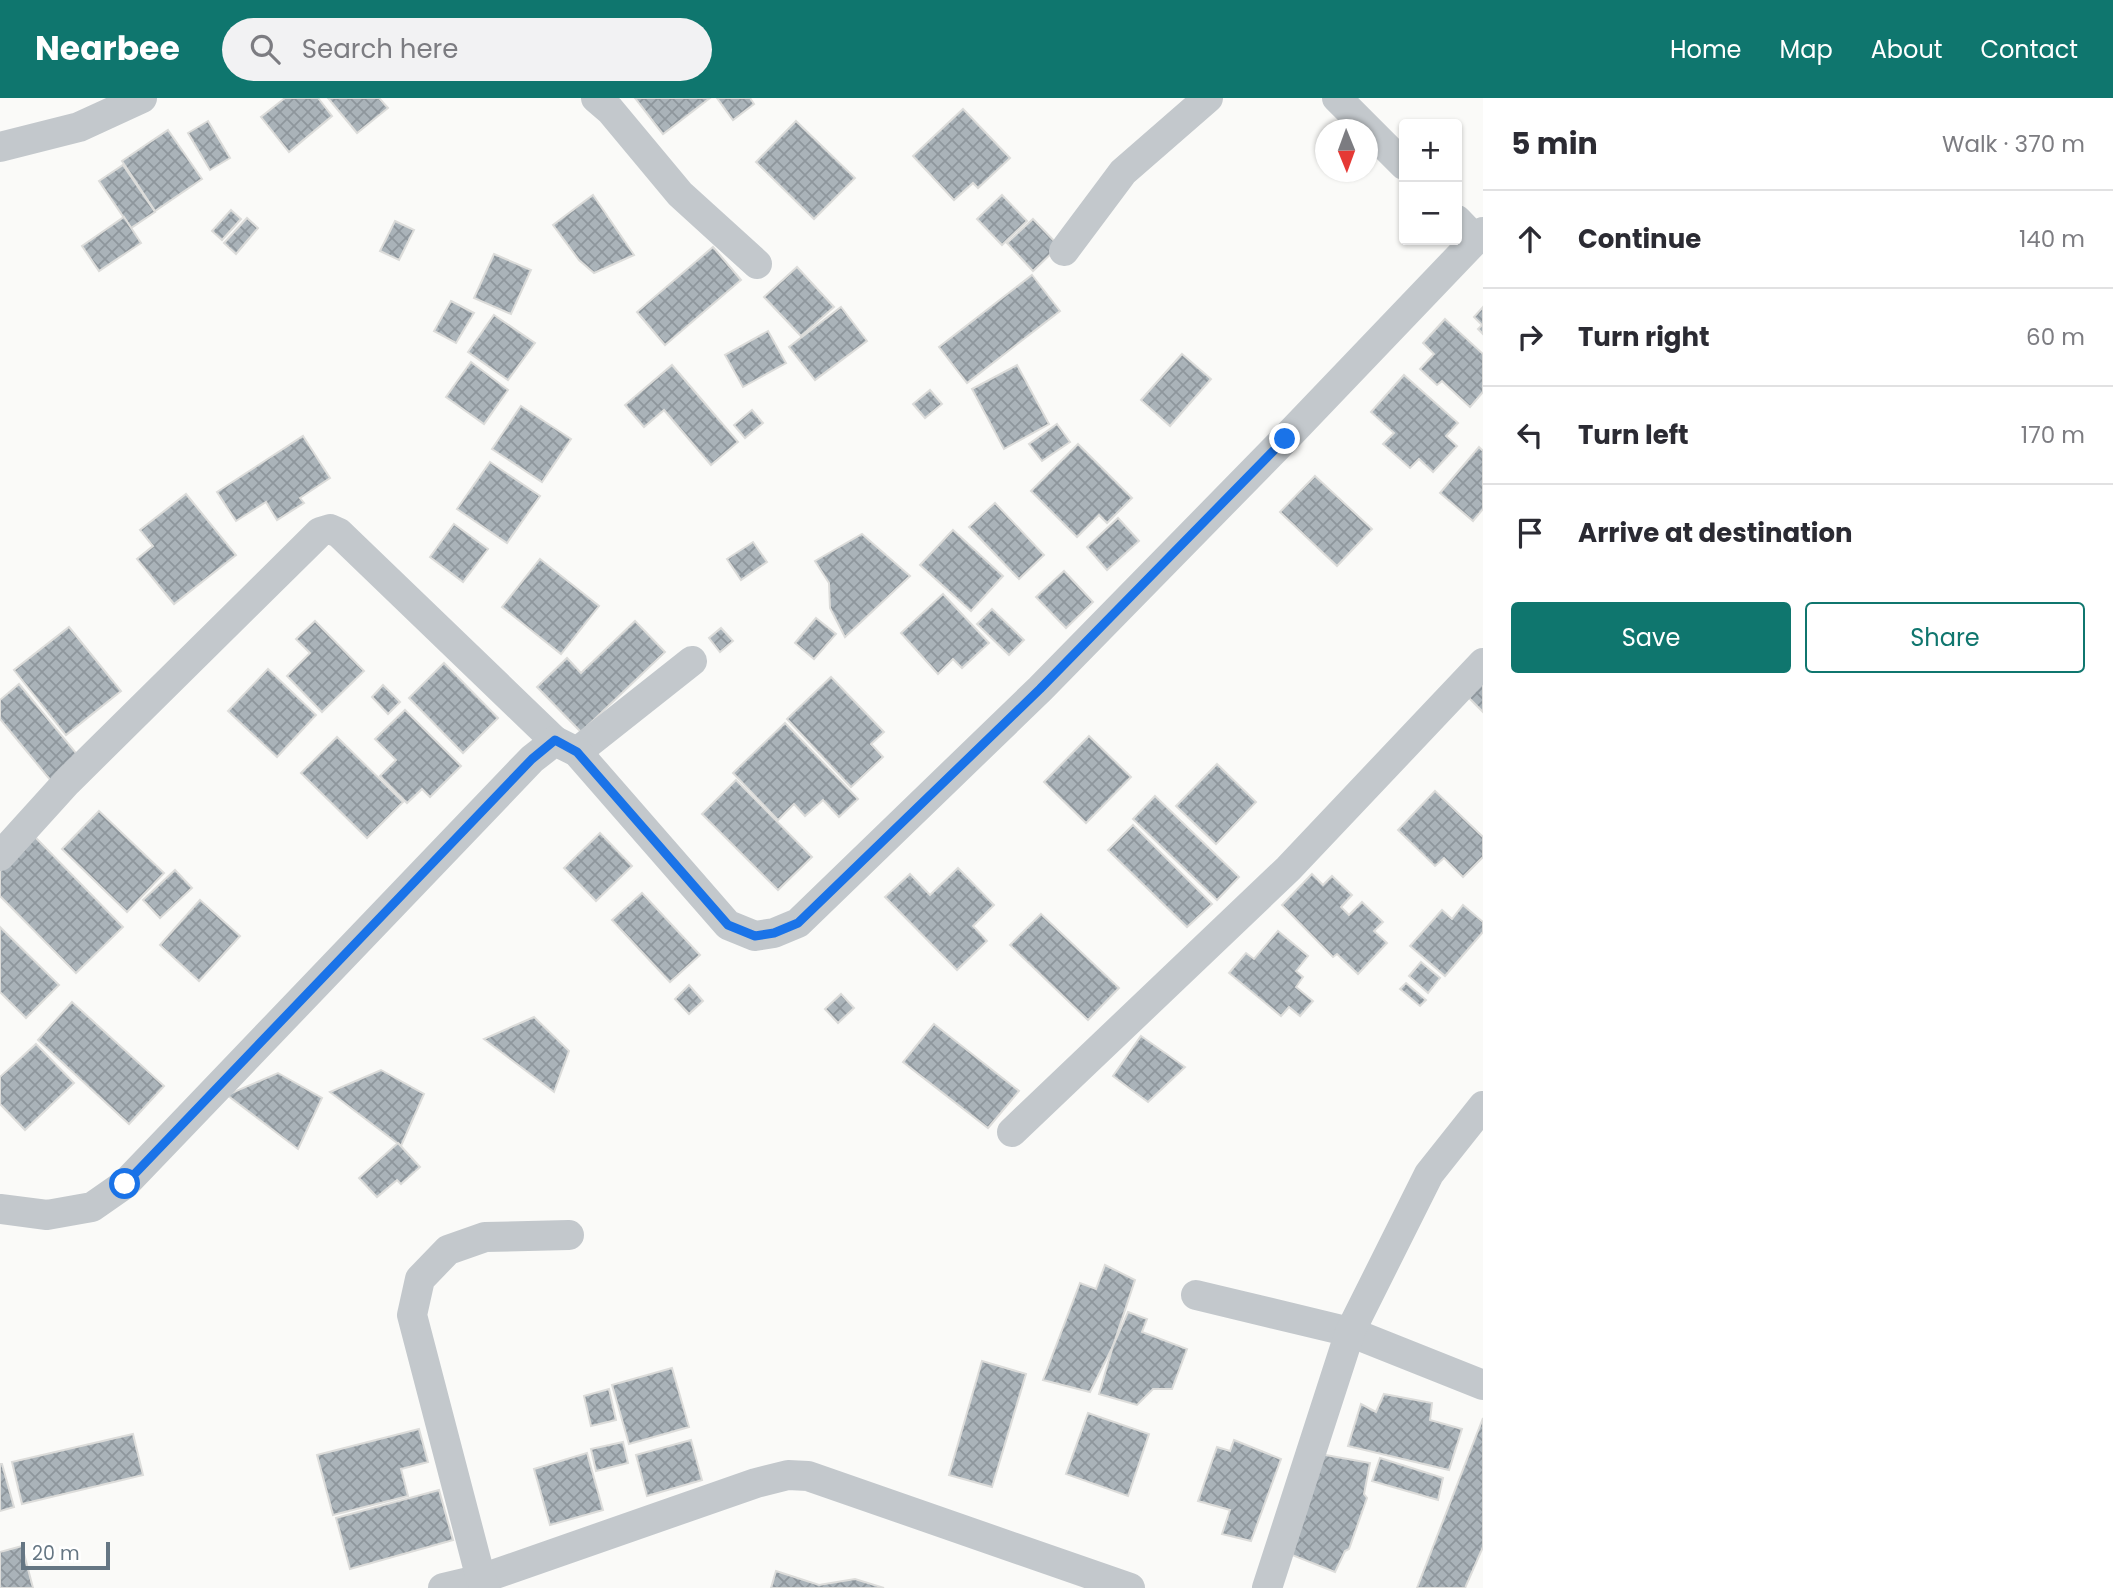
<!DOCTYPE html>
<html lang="en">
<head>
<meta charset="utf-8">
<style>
  :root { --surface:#fff; --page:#f2f2f3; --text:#2b2b33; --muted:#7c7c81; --line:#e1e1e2; --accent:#0f766e }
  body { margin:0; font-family:Poppins,sans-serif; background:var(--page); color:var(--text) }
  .controls { position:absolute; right:21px; top:21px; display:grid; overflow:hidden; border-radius:7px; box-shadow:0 2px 5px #0004 }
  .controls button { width:63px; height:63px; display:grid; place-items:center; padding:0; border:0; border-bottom:2px solid var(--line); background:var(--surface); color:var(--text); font:35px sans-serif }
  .compass { position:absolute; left:1315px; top:21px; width:63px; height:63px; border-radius:50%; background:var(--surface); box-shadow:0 2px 5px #0004; rotate:179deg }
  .scale { position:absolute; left:21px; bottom:18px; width:89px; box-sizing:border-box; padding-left:7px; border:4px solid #657683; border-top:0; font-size:19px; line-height:24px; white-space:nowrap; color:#657683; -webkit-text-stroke:5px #fff; paint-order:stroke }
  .stop { position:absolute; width:21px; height:21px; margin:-16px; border:5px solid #1a73e8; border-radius:50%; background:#fff }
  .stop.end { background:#1a73e8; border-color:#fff; box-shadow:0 2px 7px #0008 }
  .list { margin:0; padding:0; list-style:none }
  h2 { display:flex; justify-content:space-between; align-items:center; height:91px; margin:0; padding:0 28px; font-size:30px }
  h2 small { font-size:23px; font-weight:400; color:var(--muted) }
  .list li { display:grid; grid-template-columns:46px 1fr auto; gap:21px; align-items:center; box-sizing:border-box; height:98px; padding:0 28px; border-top:2px solid var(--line) }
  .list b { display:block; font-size:26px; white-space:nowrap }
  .list em { font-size:23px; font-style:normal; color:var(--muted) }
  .actions { display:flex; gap:14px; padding:21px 28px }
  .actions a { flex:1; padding:16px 0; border:2px solid var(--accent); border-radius:7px; text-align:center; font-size:24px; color:var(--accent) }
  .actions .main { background:var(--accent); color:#fff }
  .icon { flex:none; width:38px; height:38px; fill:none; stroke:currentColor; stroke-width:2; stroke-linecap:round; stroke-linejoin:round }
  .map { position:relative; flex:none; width:1483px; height:1490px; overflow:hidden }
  header { display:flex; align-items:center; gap:42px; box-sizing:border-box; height:98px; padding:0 35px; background:var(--accent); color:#fff }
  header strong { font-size:33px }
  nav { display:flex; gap:38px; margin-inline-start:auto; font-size:24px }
  .search { width:490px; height:63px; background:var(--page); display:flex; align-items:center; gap:18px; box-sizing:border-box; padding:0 24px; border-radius:38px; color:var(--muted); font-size:26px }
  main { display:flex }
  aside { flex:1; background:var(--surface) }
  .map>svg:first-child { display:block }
  .building { fill:url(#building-cross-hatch); stroke:#dcdcda; stroke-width:2 }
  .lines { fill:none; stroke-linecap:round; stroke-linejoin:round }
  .street { stroke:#c3c8cc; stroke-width:30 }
  .route { stroke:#1a73e8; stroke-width:9 }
</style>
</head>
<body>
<header>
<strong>Nearbee</strong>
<div class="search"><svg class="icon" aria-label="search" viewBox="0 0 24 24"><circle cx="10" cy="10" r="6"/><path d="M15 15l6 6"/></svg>Search here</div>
<nav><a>Home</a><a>Map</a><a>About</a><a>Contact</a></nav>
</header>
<main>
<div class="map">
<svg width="1483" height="1490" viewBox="0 0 1483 1490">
  <defs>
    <pattern id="building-cross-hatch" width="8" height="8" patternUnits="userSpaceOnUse" patternTransform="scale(1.75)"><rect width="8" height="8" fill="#aab3b9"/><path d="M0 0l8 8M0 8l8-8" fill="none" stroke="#8e969c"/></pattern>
  </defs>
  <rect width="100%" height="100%" fill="#fafaf8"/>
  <g class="building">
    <path d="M285,0H318L332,18L289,54L261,19Z"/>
    <path d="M328,0H379L388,10L357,35Z"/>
    <path d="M635,0H710L663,36Z"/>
    <path d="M717,0H750L754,6L733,22Z"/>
    <path d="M963,11L1010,60L978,90L973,85L954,102L913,58Z"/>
    <path d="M208,23L230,60L210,72L188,35Z"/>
    <path d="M796,23L855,80L814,121L756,64Z"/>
    <path d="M168,32L202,81L155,113L122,63Z"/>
    <path d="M123,67L155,114L131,130L99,83Z"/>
    <path d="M593,97L634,157L594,175L579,162L553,127Z"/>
    <path d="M1002,97L1027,123L1002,147L977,121Z"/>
    <path d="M231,112L241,121L222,142L212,133Z"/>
    <path d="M124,119L141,145L99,173L82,148Z"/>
    <path d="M247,120L258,130L236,156L224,145Z"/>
    <path d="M1033,121L1059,148L1033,173L1007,145Z"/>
    <path d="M395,123L414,132L399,162L380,153Z"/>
    <path d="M713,149L741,182L665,247L637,214Z"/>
    <path d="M494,156L531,172L511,216L474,200Z"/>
    <path d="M797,169L834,209L801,238L764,199Z"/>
    <path d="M1032,177L1060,213L967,285L939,249Z"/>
    <path d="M451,203L474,215L456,245L434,233Z"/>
    <path d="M841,209L867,243L815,282L789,249Z"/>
    <path d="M1483,209V236L1478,231L1482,227L1474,219Z"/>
    <path d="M494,217L535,245L508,282L468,254Z"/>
    <path d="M1445,221L1483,256V294L1470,309L1442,283L1437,287L1420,271L1434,256L1423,245Z"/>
    <path d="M768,233L786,265L743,289L725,257Z"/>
    <path d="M1182,256L1211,281L1170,328L1141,302Z"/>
    <path d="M471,264L508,292L484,326L446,299Z"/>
    <path d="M672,267L738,344L711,367L664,312L644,329L625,307Z"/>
    <path d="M1017,267L1049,326L1004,351L972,291Z"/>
    <path d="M1404,277L1458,325L1446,338L1457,348L1433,374L1419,361L1410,370L1383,346L1394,335L1371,314Z"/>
    <path d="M930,292L942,306L925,320L913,306Z"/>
    <path d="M521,308L571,341L542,384L492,351Z"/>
    <path d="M752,312L763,325L745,340L734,327Z"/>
    <path d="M1057,326L1070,344L1042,363L1029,346Z"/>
    <path d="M303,338L330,380L300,400L304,405L277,422L266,404L236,423L217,394Z"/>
    <path d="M1078,346L1132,400L1107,425L1099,417L1077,439L1031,393Z"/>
    <path d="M1479,349L1483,353V411L1473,423L1440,395Z"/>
    <path d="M490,364L540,398L507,445L457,411Z"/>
    <path d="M1315,378L1372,431L1337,468L1280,414Z"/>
    <path d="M186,396L236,457L174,506L137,461L153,448L140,432Z"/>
    <path d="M995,405L1044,457L1019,481L969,429Z"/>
    <path d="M1118,420L1139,443L1107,472L1087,449Z"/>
    <path d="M454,426L488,451L463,484L430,459Z"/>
    <path d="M953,432L1003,478L971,513L920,467Z"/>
    <path d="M862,436L910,478L845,539L830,510L829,485L815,463Z"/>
    <path d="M753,444L767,464L741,482L727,461Z"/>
    <path d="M540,461L599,508L561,556L502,509Z"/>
    <path d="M1064,473L1093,504L1066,530L1036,499Z"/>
    <path d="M943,496L989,545L962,570L953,561L938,576L901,535Z"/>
    <path d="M992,511L1024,542L1009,557L977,526Z"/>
    <path d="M816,520L836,536L814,561L795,545Z"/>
    <path d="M315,523L364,573L322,614L287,578L310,555L296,541Z"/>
    <path d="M635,523L665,554L581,634L537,589L567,560L581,575Z"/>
    <path d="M69,529L121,593L66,637L14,572Z"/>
    <path d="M721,530L733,543L720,554L709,540Z"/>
    <path d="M444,565L498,620L463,655L409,600Z"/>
    <path d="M268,571L316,617L277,659L228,613Z"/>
    <path d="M831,579L884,634L871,646L883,659L851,689L787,621Z"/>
    <path d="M1483,579V614L1465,596Z"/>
    <path d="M19,586L81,661L52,684L0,621V602Z"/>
    <path d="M383,587L400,604L388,616L372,599Z"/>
    <path d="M405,612L461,668L430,699L422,691L407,705L380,678L396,662L375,641Z"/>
    <path d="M785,625L858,701L839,719L823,702L805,718L794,706L778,722L733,675Z"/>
    <path d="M1089,638L1131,679L1086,725L1044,684Z"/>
    <path d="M337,639L403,704L367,740L301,675Z"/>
    <path d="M1217,666L1256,704L1216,746L1176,708Z"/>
    <path d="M736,682L812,759L778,792L702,716Z"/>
    <path d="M1435,693L1483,739V759L1463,779L1444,760L1435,768L1398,732Z"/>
    <path d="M1155,698L1239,779L1217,802L1133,721Z"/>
    <path d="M99,713L164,775L127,814L62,751Z"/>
    <path d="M1133,727L1212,806L1187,829L1108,752Z"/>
    <path d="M600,735L632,768L596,803L564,770Z"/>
    <path d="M35,739L123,829L76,875L0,798V773Z"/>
    <path d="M958,770L994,807L973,828L987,843L957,872L885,799L910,776L930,797Z"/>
    <path d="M175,772L192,790L160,820L143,802Z"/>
    <path d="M1312,776L1323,787L1332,778L1352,797L1341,809L1349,817L1362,804L1383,824L1374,833L1387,845L1358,876L1337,856L1333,859L1282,807Z"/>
    <path d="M642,795L700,857L670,884L612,822Z"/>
    <path d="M200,802L240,838L199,883L160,847Z"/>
    <path d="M1463,807L1483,824V834L1445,878L1410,848L1442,812L1452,821Z"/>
    <path d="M1041,816L1119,890L1088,922L1010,847Z"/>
    <path d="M0,829L59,887L26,920L0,894Z"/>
    <path d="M1278,833L1308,858L1296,873L1303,879L1296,889L1313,903L1300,918L1289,909L1281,918L1229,875L1246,855L1254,861Z"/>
    <path d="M1421,864L1440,880L1428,895L1409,878Z"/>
    <path d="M1406,885L1426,902L1420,908L1400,891Z"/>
    <path d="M689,887L703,903L689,916L675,901Z"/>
    <path d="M841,896L854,910L838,925L825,911Z"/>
    <path d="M72,904L164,988L129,1026L38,942Z"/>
    <path d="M534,919L569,953L554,994L484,941Z"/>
    <path d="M934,926L1019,993L988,1030L903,964Z"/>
    <path d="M1141,938L1185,969L1148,1004L1113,978Z"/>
    <path d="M36,946L74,985L25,1032L0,1006V979Z"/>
    <path d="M381,972L424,996L401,1048L330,994Z"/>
    <path d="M278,975L322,1000L298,1051L227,997Z"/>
    <path d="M398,1045L420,1069L401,1086L397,1082L377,1099L359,1080Z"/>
    <path d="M1105,1167L1135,1182L1113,1248L1090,1294L1043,1282L1080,1185L1096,1191Z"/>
    <path d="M1128,1214L1147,1221L1142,1234L1187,1251L1172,1291H1153L1137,1307L1099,1296L1113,1248Z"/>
    <path d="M982,1263L1026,1276L992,1389L949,1377Z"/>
    <path d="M672,1270L689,1329L629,1346L612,1287Z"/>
    <path d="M609,1291L616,1322L591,1328L584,1298Z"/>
    <path d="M1384,1296L1432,1305L1430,1322L1462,1331L1449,1372L1348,1348L1361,1306L1376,1314Z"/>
    <path d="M1088,1315L1149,1336L1128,1398L1066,1376Z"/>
    <path d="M1483,1320V1449L1465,1490H1417Z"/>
    <path d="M419,1331L428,1364L401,1371L408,1398L333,1417L317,1357Z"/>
    <path d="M133,1336L143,1377L22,1406L12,1364Z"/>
    <path d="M691,1342L702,1382L647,1398L636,1357Z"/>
    <path d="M1234,1342L1281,1361L1251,1443L1222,1436L1230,1412L1198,1403L1217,1349L1230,1353Z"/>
    <path d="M623,1344L628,1365L596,1373L591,1351Z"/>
    <path d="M587,1355L603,1412L550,1427L534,1371Z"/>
    <path d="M1320,1356L1370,1365L1364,1396L1367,1400L1349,1451L1345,1453L1335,1474L1292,1457Z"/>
    <path d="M1380,1360L1443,1380L1438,1402L1372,1383Z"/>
    <path d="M0,1366H2L14,1409L0,1413Z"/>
    <path d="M439,1392L453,1442L350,1471L336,1420Z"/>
    <path d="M22,1448L33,1490H0V1454Z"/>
    <path d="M776,1473L819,1487L855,1481L884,1490H771Z"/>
  </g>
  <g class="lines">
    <g class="street">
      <path d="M596,0L610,12L680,96L757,166"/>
      <path d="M1337,0L1404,67"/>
      <path d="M0,49L79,29L142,0"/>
      <path d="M1457,122L1476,142"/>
      <path d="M1064,153L1123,74L1208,0"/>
      <path d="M577,654L692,563"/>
      <path d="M0,758L67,684L320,434L330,431L339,435L555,643"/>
      <path d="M1012,1034L1288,771L1483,565"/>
      <path d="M0,1111L47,1117L92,1109L125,1086L532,661L555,643L577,654L728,827L755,838L774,835L798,825L1040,591L1285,341L1483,134"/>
      <path d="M1196,1197L1350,1234L1483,1287"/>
      <path d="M443,1490L481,1481L756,1385L788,1377L808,1378L1130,1490"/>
      <path d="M485,1490L481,1481L412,1217L420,1181L448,1152L485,1139L569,1137"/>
      <path d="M1267,1490L1350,1234L1429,1076L1483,1008"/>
    </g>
  </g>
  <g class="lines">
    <path class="route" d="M125,1086L532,661L555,642L577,654L728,827L755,838L774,835L798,825L1040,591L1285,341"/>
  </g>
</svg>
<div class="controls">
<button>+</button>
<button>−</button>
</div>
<svg class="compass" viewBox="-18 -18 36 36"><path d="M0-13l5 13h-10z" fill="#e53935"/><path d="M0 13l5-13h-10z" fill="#7c7c81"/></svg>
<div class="scale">20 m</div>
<div class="stop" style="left:125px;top:1086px"></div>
<div class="stop end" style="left:1285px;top:341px"></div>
</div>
<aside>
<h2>5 min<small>Walk · 370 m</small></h2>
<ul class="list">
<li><svg class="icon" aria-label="ahead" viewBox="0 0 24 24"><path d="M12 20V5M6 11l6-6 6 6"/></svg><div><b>Continue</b></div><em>140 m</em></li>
<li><svg class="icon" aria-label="right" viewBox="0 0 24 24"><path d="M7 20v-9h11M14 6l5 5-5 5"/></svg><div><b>Turn right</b></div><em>60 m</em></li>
<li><svg class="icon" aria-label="left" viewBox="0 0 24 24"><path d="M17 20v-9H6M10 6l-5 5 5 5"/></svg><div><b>Turn left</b></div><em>170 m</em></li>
<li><svg class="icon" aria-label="arrive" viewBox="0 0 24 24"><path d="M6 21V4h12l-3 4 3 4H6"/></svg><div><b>Arrive at destination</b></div></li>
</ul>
<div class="actions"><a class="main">Save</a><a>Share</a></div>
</aside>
</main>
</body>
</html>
